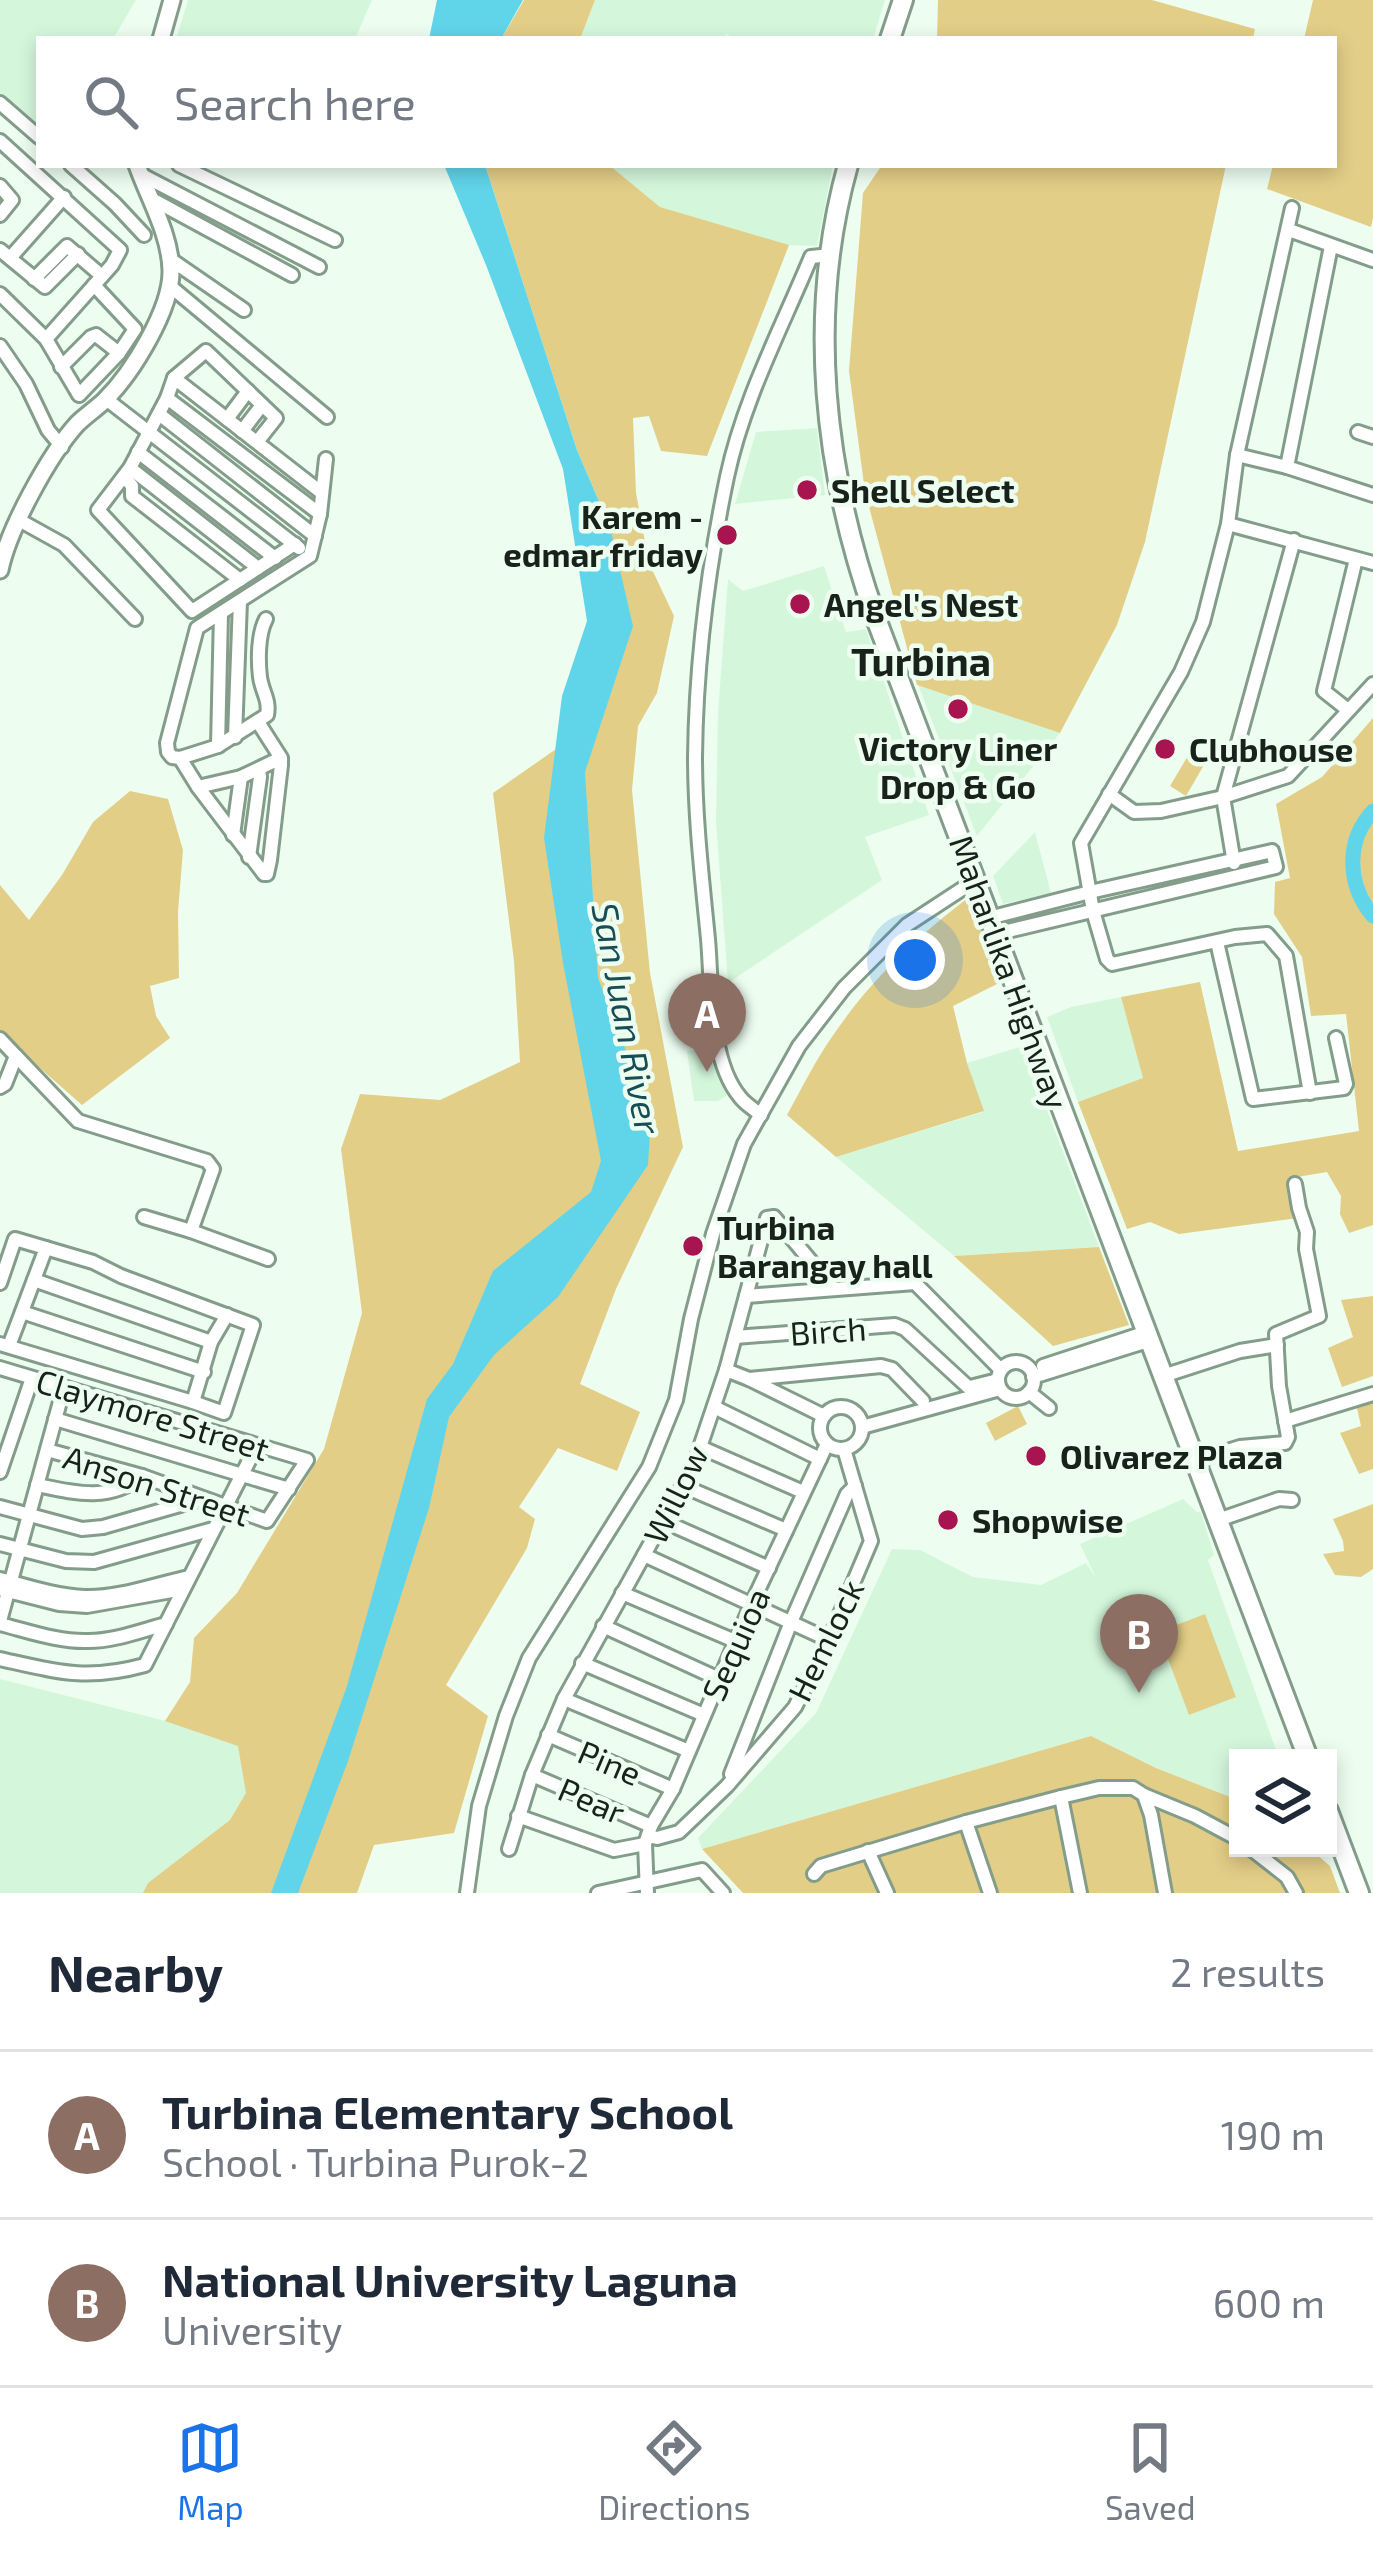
<!DOCTYPE html>
<html lang="en">
<head>
<meta charset="utf-8">
<style>
  :root { --surface:#fff; --page:#f2f2f3; --text:#1f2937; --muted:#747a83; --line:#e0e1e3; --accent:#1a73e8 }
  body { margin:0; font-family:"Exo 2",sans-serif; background:var(--page); color:var(--text) }
  .controls { position:absolute; right:36px; bottom:36px; display:grid; overflow:hidden; border-radius:0px; box-shadow:0 6px 18px #0003 }
  .controls button { width:108px; height:108px; display:grid; place-items:center; padding:0; border:0; border-bottom:3px solid var(--line); background:var(--surface); color:var(--text); font:60px sans-serif }
  .you { position:absolute; left:915px; top:960px; width:42px; height:42px; margin:-30px; border:9px solid #fff; border-radius:50%; background:#1a73e8; box-shadow:0 0 0 18px #1a73e833 }
  .badge { display:grid; place-items:center; width:78px; height:78px; border-radius:50%; background:var(--accent); color:#fff; font-size:39px; font-weight:700 }
  .pin { position:absolute; translate:-50% -99px; filter:drop-shadow(0 3px 6px #0008) }
  .pin::after { content:''; position:absolute; top:63px; width:42px; height:36px; background:inherit; clip-path:polygon(0 0,100% 0,50% 100%) }
  .list { margin:0; padding:0; list-style:none }
  h2 { display:flex; justify-content:space-between; align-items:center; height:156px; margin:0; padding:0 48px; font-size:51px }
  h2 small { font-size:39px; font-weight:400; color:var(--muted) }
  .list li { display:grid; grid-template-columns:78px 1fr auto; gap:36px; align-items:center; box-sizing:border-box; height:168px; padding:0 48px; border-top:3px solid var(--line) }
  .list b { display:block; font-size:45px; white-space:nowrap }
  .list p { margin:0; font-size:39px; white-space:nowrap; color:var(--muted) }
  .list em { font-size:39px; font-style:normal; color:var(--muted) }
  .icon { flex:none; width:66px; height:66px; fill:none; stroke:currentColor; stroke-width:2; stroke-linecap:round; stroke-linejoin:round }
  .map { position:relative; flex:none; width:1373px; height:1893px; overflow:hidden }
  .search { position:absolute; background:var(--surface); box-shadow:0 6px 18px #0003; left:36px; right:36px; top:36px; height:132px; display:flex; align-items:center; gap:30px; box-sizing:border-box; padding:0 42px; border-radius:0px; color:var(--muted); font-size:45px }
  .sheet { height:492px; background:var(--surface) }
  nav { display:flex; justify-content:space-around; align-items:center; box-sizing:border-box; height:168px; border-top:3px solid var(--line); background:var(--surface); font-size:33px; color:var(--muted) }
  nav a { display:grid; justify-items:center; gap:6px }
  nav .on { color:var(--accent) }
  .map>svg:first-child { display:block }
  .built { fill:#d4f7dc }
  .green { fill:#e3ce87 }
  .water { fill:#60d5ea }
  .lines { fill:none; stroke-linecap:round; stroke-linejoin:round }
  .river { stroke:#60d5ea; stroke-width:15 }
  .minor-casing { stroke:#839d8a; stroke-width:18 }
  .major-casing { stroke:#839d8a; stroke-width:21 }
  .highway-casing { stroke:#839d8a; stroke-width:24 }
  .minor { stroke:#fff; stroke-width:12 }
  .major { stroke:#fff; stroke-width:15 }
  .highway { stroke:#fff; stroke-width:18 }
  .poi-dot { fill:#a7144f; stroke:#edfef1; stroke-width:4.5 }
  .labels { text-anchor:middle; dominant-baseline:central; stroke-width:9; stroke-linejoin:round; paint-order:stroke }
  .poi-label { font-size:33px; font-weight:bold; fill:#18221a; stroke:#edfef1; text-anchor:start }
  .street-label { font-size:33px; fill:#18221a; stroke:#edfef1 }
  .water-label { font-size:36px; font-style:italic; fill:#194d56; stroke:#edfef1 }
  .quarter-label { font-size:39px; font-weight:bold; fill:#18221a; stroke:#edfef1 }
</style>
</head>
<body>
<div class="map">
<svg width="1373" height="1893" viewBox="0 0 1373 1893">
  <rect width="100%" height="100%" fill="#edfef1"/>
  <g class="built">
    <path d="M0,0H136L113,39H39V126L0,93Z"/>
    <path d="M188,0H372L355,39H176Z"/>
    <path d="M595,0H885L873,39H738L726,34L723,39H580Z"/>
    <path d="M609,165H833L817,246L782,245L660,207Z"/>
    <path d="M817,428L825,495L735,504L756,432Z"/>
    <path d="M824,566L846,632L866,629L929,815L865,837L882,880L728,983L716,822L718,712L728,579L743,591Z"/>
    <path d="M918,685L1060,733L977,836Z"/>
    <path d="M1035,832L1051,893L1003,904L993,876Z"/>
    <path d="M1121,997L1144,1078L1078,1102L1047,1017L1071,1007Z"/>
    <path d="M1026,1045L1041,1094L1099,1247L954,1256L836,1157L983,1112L967,1063Z"/>
    <path d="M716,1049L732,1092L718,1101H694L687,1051Z"/>
    <path d="M1183,1499L1197,1512H1201L1214,1555L1208,1560L1279,1758H1238V1800L1156,1768L1091,1736L702,1849L698,1838L816,1713L892,1549L920,1550L973,1577L1041,1585L1086,1563L1096,1578L1080,1544Z"/>
    <path d="M0,1679L277,1749L257,1893H0Z"/>
  </g>
  <g class="green">
    <path d="M524,0H595L580,39H501Z"/>
    <path d="M938,0H1152L1255,29L1253,39H937Z"/>
    <path d="M1313,0H1373V218L1371,227L1267,189L1273,165H1334V39H1304Z"/>
    <path d="M485,165H609L660,207L789,245L707,456L661,451L649,416L633,418L636,493L649,563L674,616L657,693L638,726L632,790L650,973L683,1147L616,1289L580,1384L640,1412L617,1471L558,1448L519,1507L535,1519L527,1548L446,1685L488,1716L454,1833L374,1845L357,1893H143L148,1883L230,1820L246,1793L238,1746L165,1721L190,1682L194,1638L237,1593L324,1449L362,1313L341,1149L360,1094L440,1100L520,1062L514,961L493,793L602,717L610,527L577,450Z"/>
    <path d="M882,165H1226L1145,542L1117,625L1060,733L917,685L865,492L849,371L863,193Z"/>
    <path d="M1373,718V1225L1349,1233L1340,1214L1341,1196L1327,1172L1291,1178L1298,1218L1179,1234L1150,1222L1127,1229L1078,1102L1143,1078L1121,997L1200,982L1238,1151L1359,1131L1346,1014L1311,1016L1302,957L1274,914L1275,882L1290,878L1276,804L1322,777Z"/>
    <path d="M1192,749L1208,758L1186,796L1170,786Z"/>
    <path d="M130,791L168,799L183,850L178,912L179,978L150,986L156,1016L170,1038L82,1105L0,1033V885L29,920L62,875L93,822Z"/>
    <path d="M973,894L1001,982L953,1006L967,1063L984,1111L836,1157L787,1115C802,1088 816,1059 834,1034C872,978 919,935 973,894Z"/>
    <path d="M1099,1247L1129,1325L1053,1346L954,1256Z"/>
    <path d="M1373,1296V1376L1342,1387L1328,1348L1353,1337L1341,1300Z"/>
    <path d="M1373,1398V1469L1359,1474L1340,1433L1361,1426L1356,1404Z"/>
    <path d="M1018,1406L1027,1424L995,1441L986,1423Z"/>
    <path d="M1373,1504V1569L1361,1577L1335,1575L1323,1554L1344,1551L1343,1541L1333,1519Z"/>
    <path d="M1205,1614L1236,1697L1189,1715L1158,1632Z"/>
    <path d="M1091,1736L1156,1768L1238,1800V1848H1309L1330,1866L1340,1893H743L702,1849Z"/>
  </g>
  <g class="water">
    <path d="M437,0H523L501,39H429Z"/>
    <path d="M444,165H485L577,450L610,527L633,626L585,772L598,978L651,1116L648,1165L558,1297L494,1355L449,1417L429,1508L348,1761L298,1893H271L347,1686L427,1399L453,1364L493,1271L591,1192L601,1161L563,963L544,838L562,696L587,621L563,469L486,265Z"/>
  </g>
  <g class="lines">
    <path class="river" d="M1373,811C1345,841 1347,885 1373,916"/>
    <g class="minor-casing">
      <g id="minor">
        <path d="M0,103L39,137"/>
        <path d="M0,141L120,250L112,265L46,339"/>
        <path d="M71,165L115,204L144,235"/>
        <path d="M179,165L335,240"/>
        <path d="M140,174L319,267"/>
        <path d="M0,186L12,200L0,215"/>
        <path d="M150,198L292,275"/>
        <path d="M1292,208L1237,455L1228,524L1203,622L1181,672L1081,843L1093,911L1107,959L1112,964L1235,937L1267,934L1286,956L1310,1093"/>
        <path d="M1289,230L1373,260"/>
        <path d="M0,250L45,287L78,254"/>
        <path d="M10,258L64,197"/>
        <path d="M170,259L244,310"/>
        <path d="M34,279L67,246L102,276"/>
        <path d="M170,286L327,417"/>
        <path d="M0,294L46,339L79,395L119,353L135,329L94,285"/>
        <path d="M0,346L26,384L48,430L62,447"/>
        <path d="M61,367L91,337L96,335L119,353"/>
        <path d="M174,378L322,493"/>
        <path d="M167,398L320,514"/>
        <path d="M106,399L299,548"/>
        <path d="M159,414L315,536"/>
        <path d="M227,419L248,391"/>
        <path d="M242,431L262,405"/>
        <path d="M1358,432L1373,437"/>
        <path d="M257,442L276,418L206,351L174,378L167,398L130,468L98,510L192,611L295,544"/>
        <path d="M138,452L275,558"/>
        <path d="M1237,455L1287,467L1373,495"/>
        <path d="M1287,467L1331,246"/>
        <path d="M130,468L258,568"/>
        <path d="M124,476L132,486V496L240,580"/>
        <path d="M19,520L64,545L135,619"/>
        <path d="M1228,524L1373,563"/>
        <path d="M1348,710L1324,691L1356,559"/>
        <path d="M258,722L281,758V765L270,860L267,874H264L198,787L241,777L281,758"/>
        <path d="M235,737L240,601"/>
        <path d="M218,746L267,715C270,700 262,692 260,677C258,660 258,634 266,619"/>
        <path d="M180,758L218,746L221,613"/>
        <path d="M198,787L180,758L172,757L168,752L167,743L197,628L310,556L320,514L326,459"/>
        <path d="M1109,794L1134,812L1161,811L1223,797L1288,776L1373,684"/>
        <path d="M233,835L241,777"/>
        <path d="M249,857L260,777L259,769"/>
        <path d="M1234,863L1223,797L1294,540"/>
        <path d="M989,918L1090,892L1272,851L1276,867L995,934"/>
        <path d="M1217,942L1253,1099L1344,1088L1346,1084L1336,1038"/>
        <path d="M0,1039L16,1056L5,1084L0,1087"/>
        <path d="M16,1056L78,1121L207,1161L213,1169L191,1231L144,1217"/>
        <path d="M761,1115C754,1109 745,1104 740,1097C709,1060 712,984 708,939C702,878 695,818 695,757C696,664 708,568 727,477C743,401 781,329 811,257L831,255"/>
        <path d="M191,1231L268,1259"/>
        <path d="M34,1280L211,1342"/>
        <path d="M0,1283L15,1239L93,1262L121,1276L253,1325L224,1413L193,1402"/>
        <path d="M746,1296L915,1283L1001,1370"/>
        <path d="M22,1312L204,1372"/>
        <path d="M735,1337L895,1325L905,1329L968,1387"/>
        <path d="M0,1344L193,1402L211,1342L227,1315"/>
        <path d="M9,1346L46,1248"/>
        <circle cx="1016" cy="1380" r="18"/>
        <path d="M1043,1366L1147,1332"/>
        <path d="M0,1368L307,1460L267,1521L142,1476L47,1450"/>
        <path d="M726,1370L749,1379L824,1416"/>
        <path d="M1163,1376L1240,1351L1277,1345"/>
        <path d="M1033,1377L1151,1340"/>
        <path d="M749,1379L881,1366L892,1369L923,1401"/>
        <path d="M970,1387L998,1380"/>
        <path d="M1029,1392L1049,1408"/>
        <path d="M714,1407L820,1459"/>
        <circle cx="841" cy="1428" r="21"/>
        <path d="M55,1419L289,1489"/>
        <path d="M1285,1421L1373,1394"/>
        <path d="M862,1427L1000,1389"/>
        <path d="M700,1447L803,1492"/>
        <path d="M1195,1461L1240,1447L1285,1443L1288,1437L1279,1386L1276,1334L1319,1316L1306,1249L1307,1232L1299,1208L1295,1184"/>
        <path d="M0,1472L32,1378"/>
        <path d="M37,1485C75,1493 109,1502 142,1476"/>
        <path d="M683,1486L786,1530"/>
        <path d="M0,1507L82,1529L103,1527L201,1499"/>
        <path d="M1218,1520L1279,1499L1292,1500"/>
        <path d="M663,1521L769,1568"/>
        <path d="M0,1544L66,1561L94,1562L213,1529"/>
        <path d="M644,1555L829,1640"/>
        <path d="M0,1579C27,1586 56,1596 85,1597C119,1598 156,1584 189,1577"/>
        <path d="M0,1589L59,1604L87,1606L183,1589"/>
        <path d="M622,1593L735,1641"/>
        <path d="M0,1621L64,1387"/>
        <path d="M0,1624C28,1631 59,1642 88,1641C114,1641 140,1631 166,1624"/>
        <path d="M603,1626L719,1679"/>
        <path d="M0,1659C58,1672 86,1681 145,1665L257,1445"/>
        <path d="M582,1663L704,1715"/>
        <path d="M564,1699L689,1751"/>
        <path d="M548,1735L673,1789"/>
        <path d="M731,1774L791,1622L847,1494L855,1486"/>
        <path d="M532,1775L651,1826"/>
        <path d="M1144,1795L1195,1816L1238,1839"/>
        <path d="M1061,1797L1080,1893"/>
        <path d="M518,1816L614,1850L645,1844"/>
        <path d="M966,1822L990,1893"/>
        <path d="M648,1836L657,1838L679,1832L727,1786L795,1707L829,1640L871,1541L844,1449"/>
        <path d="M1250,1848L1287,1877L1296,1893"/>
        <path d="M509,1849L532,1775L564,1699L694,1465L726,1370L767,1218L774,1217L834,1289"/>
        <path d="M868,1851L887,1893"/>
        <path d="M814,1874L821,1866L966,1822L1061,1797L1099,1788H1133L1144,1795L1151,1815L1165,1893"/>
        <path d="M467,1893L479,1806L506,1716L529,1658L649,1467L676,1400L691,1319L713,1234L744,1144L799,1046L844,988L907,925L965,887L977,884"/>
        <path d="M598,1893L702,1870L723,1893"/>
        <path d="M647,1893L645,1844L651,1826L673,1789L752,1603L827,1444"/>
      </g>
    </g>
    <g class="major-casing">
      <g id="major">
        <path d="M161,39L172,0"/>
        <path d="M0,570C8,530 49,455 77,424C86,415 97,408 105,400C132,373 172,309 171,270C170,234 149,199 137,165"/>
      </g>
    </g>
    <g class="highway-casing">
      <g id="highway">
        <path d="M890,39L903,0"/>
        <path d="M848,165C806,315 824,472 875,616L1308,1758"/>
        <path d="M1328,1811L1359,1893"/>
      </g>
    </g>
    <use href="#minor" class="minor"/>
    <use href="#major" class="major"/>
    <use href="#highway" class="highway"/>
  </g>
  <g class="poi-dot">
    <circle cx="807" cy="490" r="12"/>
    <circle cx="727" cy="535" r="12"/>
    <circle cx="800" cy="604" r="12"/>
    <circle cx="958" cy="709" r="12"/>
    <circle cx="1165" cy="749" r="12"/>
    <circle cx="693" cy="1246" r="12"/>
    <circle cx="1036" cy="1456" r="12"/>
    <circle cx="948" cy="1520" r="12"/>
  </g>
  <g class="labels">
    <g class="poi-label">
      <text x="831" y="490">Shell Select</text>
      <text x="703" y="516" text-anchor="end">Karem -<tspan x="703" dy="38">edmar friday</tspan></text>
      <text x="824" y="604">Angel's Nest</text>
      <text x="958" y="748" text-anchor="middle">Victory Liner<tspan x="958" dy="38">Drop &amp; Go</tspan></text>
      <text x="1189" y="749">Clubhouse</text>
      <text x="717" y="1227">Turbina<tspan x="717" dy="38">Barangay hall</tspan></text>
      <text x="1060" y="1456">Olivarez Plaza</text>
      <text x="972" y="1520">Shopwise</text>
    </g>
    <g class="street-label">
      <text transform="translate(1010 972) rotate(70)">Maharlika Highway</text>
      <text transform="translate(828 1330) rotate(-4)">Birch</text>
      <text transform="translate(153 1414) rotate(17)">Claymore Street</text>
      <text transform="translate(157 1485) rotate(18)">Anson Street</text>
      <text transform="translate(675 1494) rotate(-64)">Willow</text>
      <text transform="translate(825 1640) rotate(-64)">Hemlock</text>
      <text transform="translate(735 1644) rotate(-66)">Sequioa</text>
      <text transform="translate(610 1762) rotate(23)">Pine</text>
      <text transform="translate(592 1800) rotate(23)">Pear</text>
    </g>
    <g class="water-label">
      <text transform="translate(628 1018) rotate(79)">San Juan River</text>
    </g>
    <g class="quarter-label">
      <text x="921" y="660">Turbina</text>
    </g>
  </g>
</svg>
<div class="controls">
<button><svg class="icon" aria-label="layers" viewBox="0 0 24 24"><path d="M12 4l9 5-9 5-9-5zM3 14l9 5 9-5"/></svg></button>
</div>
<div class="you"></div>
<div class="pin badge" style="left:707px;top:1072px;background:#8d6e63">A</div>
<div class="pin badge" style="left:1139px;top:1693px;background:#8d6e63">B</div>
<div class="search"><svg class="icon" aria-label="search" viewBox="0 0 24 24"><circle cx="10" cy="10" r="6"/><path d="M15 15l6 6"/></svg>Search here</div>
</div>
<section class="sheet">
<h2>Nearby<small>2 results</small></h2>
<ul class="list">
<li><span class="badge" style="background:#8d6e63">A</span><div><b>Turbina Elementary School</b><p>School · Turbina Purok-2</p></div><em>190 m</em></li>
<li><span class="badge" style="background:#8d6e63">B</span><div><b>National University Laguna</b><p>University</p></div><em>600 m</em></li>
</ul>
</section>
<nav>
<a class="on"><svg class="icon" aria-label="map" viewBox="0 0 24 24"><path d="M3 6l6-2 6 2 6-2v14l-6 2-6-2-6 2zM9 4v14M15 6v14"/></svg>Map</a>
<a><svg class="icon" aria-label="directions" viewBox="0 0 24 24"><path d="M12 3l9 9-9 9-9-9zM9 14v-3h6M13 9l2 2-2 2"/></svg>Directions</a>
<a><svg class="icon" aria-label="saved" viewBox="0 0 24 24"><path d="M7 4h10v16l-5-4-5 4z"/></svg>Saved</a>
</nav>
</body>
</html>
